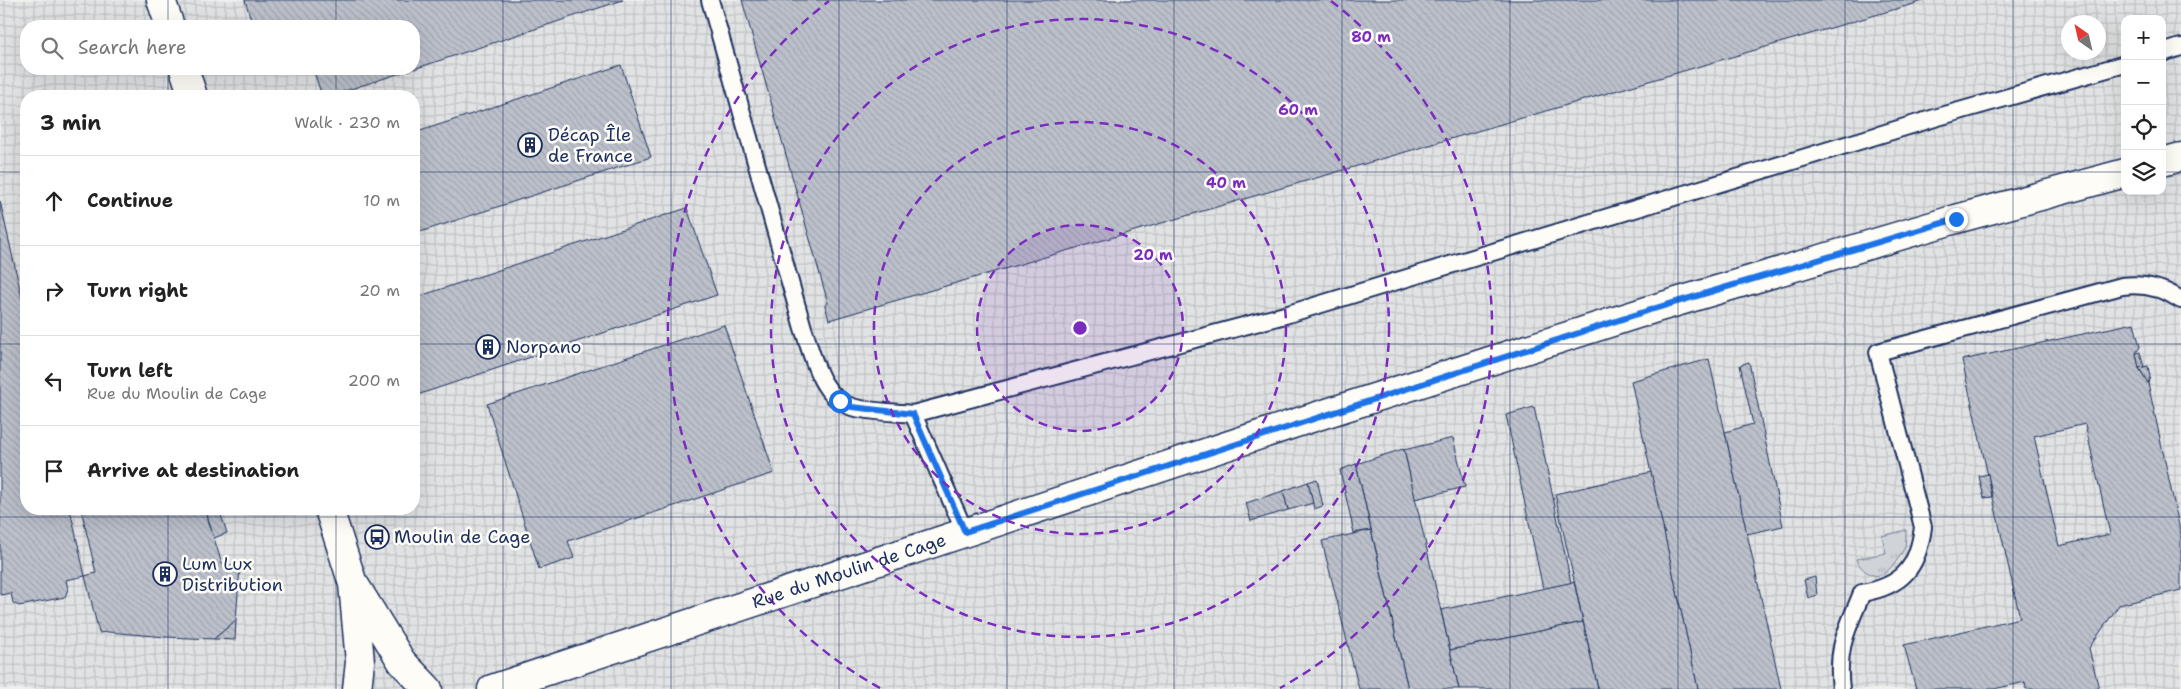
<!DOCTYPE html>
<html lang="en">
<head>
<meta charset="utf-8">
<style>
  :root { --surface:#fff; --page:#f6f6f6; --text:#222; --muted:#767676; --line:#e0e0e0 }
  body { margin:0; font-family:"Shantell Sans",sans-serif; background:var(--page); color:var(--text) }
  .controls { position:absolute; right:15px; top:15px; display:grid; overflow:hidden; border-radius:10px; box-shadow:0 5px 20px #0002 }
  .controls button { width:45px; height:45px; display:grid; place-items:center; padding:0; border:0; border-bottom:1px solid var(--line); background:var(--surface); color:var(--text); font:25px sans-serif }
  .compass { position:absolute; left:2061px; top:15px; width:45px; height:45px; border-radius:50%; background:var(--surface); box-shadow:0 5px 20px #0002; rotate:326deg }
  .stop { position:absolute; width:15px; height:15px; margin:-11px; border:4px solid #1a73e8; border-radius:50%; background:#fff }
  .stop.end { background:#1a73e8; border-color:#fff; box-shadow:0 1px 5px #0008 }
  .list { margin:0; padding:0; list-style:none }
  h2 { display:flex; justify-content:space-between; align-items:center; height:65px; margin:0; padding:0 20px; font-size:21px }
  h2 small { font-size:16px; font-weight:400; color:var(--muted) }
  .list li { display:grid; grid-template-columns:32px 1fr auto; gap:15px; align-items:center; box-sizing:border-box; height:90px; padding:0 20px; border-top:1px solid var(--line) }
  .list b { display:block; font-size:19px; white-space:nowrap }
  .list p { margin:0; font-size:16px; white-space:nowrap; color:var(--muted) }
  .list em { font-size:16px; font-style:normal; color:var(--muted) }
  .icon { flex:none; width:28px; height:28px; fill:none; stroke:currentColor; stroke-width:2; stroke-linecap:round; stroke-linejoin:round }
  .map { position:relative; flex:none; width:2181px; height:689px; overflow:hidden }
  .search { position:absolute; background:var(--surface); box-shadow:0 5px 20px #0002; left:20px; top:20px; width:400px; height:55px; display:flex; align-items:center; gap:12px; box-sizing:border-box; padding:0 18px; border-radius:20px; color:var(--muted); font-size:19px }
  .panel { position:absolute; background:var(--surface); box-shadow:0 5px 20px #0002; left:20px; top:90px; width:400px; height:425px; border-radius:20px }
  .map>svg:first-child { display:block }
  .industrial { fill:url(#industrial-grid); fill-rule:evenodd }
  .grass { fill:url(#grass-tufts); stroke:#76819b }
  .building { fill:url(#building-back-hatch); stroke:#1b2f5e; fill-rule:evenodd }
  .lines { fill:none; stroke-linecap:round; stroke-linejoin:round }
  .service-casing { stroke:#1b2f5e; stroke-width:20 }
  .minor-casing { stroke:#1b2f5e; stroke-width:31 }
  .service { stroke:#fdfcf7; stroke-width:16 }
  .minor { stroke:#fdfcf7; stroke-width:28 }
  .route { stroke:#1a73e8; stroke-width:6 }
  .grid { fill:none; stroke:#1b2f5e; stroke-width:1; stroke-opacity:0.55 }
  .ring { fill:none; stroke:#7b2cbf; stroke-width:2.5; stroke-dasharray:9 6 }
  .labels { text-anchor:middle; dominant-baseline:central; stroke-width:5; stroke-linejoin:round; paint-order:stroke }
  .poi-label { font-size:18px; fill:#1b2f5e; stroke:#fdfcf7; text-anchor:start }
  .street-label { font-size:18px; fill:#1b2f5e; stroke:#fdfcf7 }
  .centre { fill:#7b2cbf; stroke:#fdfcf7; stroke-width:2.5 }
  .ring-label { font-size:15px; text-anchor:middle; font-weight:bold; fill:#7b2cbf; stroke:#fdfcf7; stroke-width:5; stroke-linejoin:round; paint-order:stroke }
</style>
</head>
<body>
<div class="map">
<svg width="2181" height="689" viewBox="0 0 2181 689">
  <defs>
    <pattern id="industrial-grid" width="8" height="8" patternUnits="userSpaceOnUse" patternTransform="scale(1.25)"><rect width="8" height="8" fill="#e0e2e3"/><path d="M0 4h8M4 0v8" fill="none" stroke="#c0c2c5"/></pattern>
    <pattern id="grass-tufts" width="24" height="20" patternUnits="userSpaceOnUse" patternTransform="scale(1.25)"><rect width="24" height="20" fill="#d0d3d8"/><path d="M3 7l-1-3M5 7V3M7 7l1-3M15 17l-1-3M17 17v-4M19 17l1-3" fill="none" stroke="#b2b5bc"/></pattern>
    <pattern id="building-back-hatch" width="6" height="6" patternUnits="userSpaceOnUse" patternTransform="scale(1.25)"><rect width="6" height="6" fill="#bbc0ca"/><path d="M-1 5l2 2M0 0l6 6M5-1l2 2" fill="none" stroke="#a0a5b0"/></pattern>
  </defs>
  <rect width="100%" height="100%" fill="#f0f0ee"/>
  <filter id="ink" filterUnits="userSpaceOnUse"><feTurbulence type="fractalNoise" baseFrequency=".02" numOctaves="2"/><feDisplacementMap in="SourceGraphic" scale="10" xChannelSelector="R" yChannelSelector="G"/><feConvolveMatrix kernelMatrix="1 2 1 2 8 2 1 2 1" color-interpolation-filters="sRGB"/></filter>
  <g filter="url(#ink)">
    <path class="industrial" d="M0,0H2181V689H0ZM2125,19H2162V191H2125ZM2068,22H2098V52H2068ZM26,26H414V69H26ZM26,96H414V509H26Z"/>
    <path class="grass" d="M1906,530C1906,535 1906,541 1905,546C1902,555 1890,572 1880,575C1870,578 1859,567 1856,559L1886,553L1882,536Z"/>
    <g class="building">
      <path d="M245,0H623L414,69V26H253Z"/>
      <path d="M742,0H1927L829,320L825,305L828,303Z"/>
      <path d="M621,65L651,157L414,234V133Z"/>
      <path d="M313,69H413L329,96H322Z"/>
      <path d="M0,201L26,316V509H70L85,576L66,580L68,589L65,597L19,606L13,603L11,593L0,595Z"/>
      <path d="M687,208L717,295L414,396V298Z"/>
      <path d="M2134,323L2140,347L2136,353L2139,368L2148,383L2181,535V590L2119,605L2089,648L2099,689H2026L2025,682L1994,689H1916L1904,645L2020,618L1962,360ZM2085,424L2110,534L2059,546L2034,436Z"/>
      <path d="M724,325L774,473L568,541L574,558L539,569L487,404Z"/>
      <path d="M2140,352L2144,367L2139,368L2136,353Z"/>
      <path d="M1709,359L1725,432L1781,689H1698L1631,381Z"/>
      <path d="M1749,362L1783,526L1747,534L1725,432L1753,424L1740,365Z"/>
      <path d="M2148,366L2150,377L2148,383L2139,368Z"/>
      <path d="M1534,407L1571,583L1543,589L1506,415Z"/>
      <path d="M1453,438L1465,487L1415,499L1404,450Z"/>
      <path d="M1403,449L1404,450L1459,689H1408L1356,464Z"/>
      <path d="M1356,464L1371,530L1354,533L1340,470Z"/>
      <path d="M1651,472L1698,689H1598L1555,494Z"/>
      <path d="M1988,474L1992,497L1984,498L1979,476Z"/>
      <path d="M1317,479L1323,506L1314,509L1308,482Z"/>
      <path d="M1308,482L1313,503L1288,510L1283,491Z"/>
      <path d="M1283,491L1288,510L1251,521L1246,503Z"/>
      <path d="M81,509H205L222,564L240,567L236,620L214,639L166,637L108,632L99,633L85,576L96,573Z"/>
      <path d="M205,509H219L227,533L214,538Z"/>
      <path d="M1371,530L1408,689H1359L1322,541Z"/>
      <path d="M1815,577L1817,595L1808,598L1804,580Z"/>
      <path d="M1574,582L1583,622L1450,650L1441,610Z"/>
      <path d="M236,620L235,640L214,639Z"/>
      <path d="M1583,622L1598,689H1459L1450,650Z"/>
    </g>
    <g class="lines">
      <g class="service-casing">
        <g id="service">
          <path d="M710,0L803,328C813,356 820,397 852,407C869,412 895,412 913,414L1285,315L1938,117L2125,64"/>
          <path d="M2162,53L2181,47"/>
          <path d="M913,414L965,532"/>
          <path d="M1841,689C1836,647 1847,630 1862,593C1903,586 1918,567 1923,527L1878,352L2122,286C2144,283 2163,288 2181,300"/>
        </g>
      </g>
      <g class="minor-casing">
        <g id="minor">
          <path d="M161,0L170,26"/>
          <path d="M184,69L193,96"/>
          <path d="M2162,162L2181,157"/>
          <path d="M329,509L353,584L360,662L357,689"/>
          <path d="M356,587L402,662L428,689"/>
          <path id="s1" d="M492,689L1305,420L1653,309L1956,219L2125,173"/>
        </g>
      </g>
      <use href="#service" class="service"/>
      <use href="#minor" class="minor"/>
    </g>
  </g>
  <g class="lines" filter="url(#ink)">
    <path class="route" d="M840,401L852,407L913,414L965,532L1653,309L1956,219"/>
  </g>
  <path class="grid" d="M168,0V26M336,0V26M503,0V689M671,0V689M839,0V689M1007,0V689M1174,0V689M1342,0V689M1510,0V689M1678,0V689M1845,0V689M2013,0V689M168,69V96M336,69V96M0,172H26M414,172H2125M2162,172H2181M0,344H26M414,344H2181M168,509V689M336,509V689M0,517H2181"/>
  <circle cx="1080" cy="328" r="103" fill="#7b2cbf" fill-opacity=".12"/>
  <g class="ring">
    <circle cx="1080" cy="328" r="103"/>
    <circle cx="1080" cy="328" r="206"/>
    <circle cx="1080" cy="328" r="309"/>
    <path d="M880 688A412 412 0 0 1 829 1M1331 1A412 412 0 0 1 1280 688"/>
  </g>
  <defs>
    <g id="building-ring" transform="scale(1.25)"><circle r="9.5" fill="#fdfcf7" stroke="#1b2f5e" stroke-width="1.5"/><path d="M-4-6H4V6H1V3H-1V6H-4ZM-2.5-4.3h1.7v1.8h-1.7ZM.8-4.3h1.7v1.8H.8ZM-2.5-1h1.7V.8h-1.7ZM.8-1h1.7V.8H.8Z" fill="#1b2f5e"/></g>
    <g id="bus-ring" transform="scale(1.25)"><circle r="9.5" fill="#fdfcf7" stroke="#1b2f5e" stroke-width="1.5"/><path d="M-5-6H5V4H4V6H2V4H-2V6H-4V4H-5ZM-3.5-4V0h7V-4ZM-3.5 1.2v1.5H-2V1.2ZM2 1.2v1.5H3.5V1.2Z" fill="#1b2f5e"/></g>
  </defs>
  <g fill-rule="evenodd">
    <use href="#building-ring" x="530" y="145"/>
    <use href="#building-ring" x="488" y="347"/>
    <use href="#bus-ring" x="377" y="537"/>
    <use href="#building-ring" x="165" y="574"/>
  </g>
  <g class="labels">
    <g class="poi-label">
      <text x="548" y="135">Décap Île<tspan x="548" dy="21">de France</tspan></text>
      <text x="506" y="347">Norpano</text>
      <text x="394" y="537">Moulin de Cage</text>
      <text x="182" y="564">Lum Lux<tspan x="182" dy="21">Distribution</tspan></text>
    </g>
    <g class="street-label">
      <text stroke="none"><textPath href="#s1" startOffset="376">Rue du Moulin de Cage</textPath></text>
    </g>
  </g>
  <circle cx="1080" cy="328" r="8" class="centre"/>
  <g class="ring-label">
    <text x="1371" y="42">80 m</text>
    <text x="1298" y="115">60 m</text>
    <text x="1226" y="188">40 m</text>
    <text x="1153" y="260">20 m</text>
  </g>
</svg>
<div class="controls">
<button>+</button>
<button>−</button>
<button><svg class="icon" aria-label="locate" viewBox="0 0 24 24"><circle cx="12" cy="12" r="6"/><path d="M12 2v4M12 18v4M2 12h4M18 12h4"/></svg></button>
<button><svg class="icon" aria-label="layers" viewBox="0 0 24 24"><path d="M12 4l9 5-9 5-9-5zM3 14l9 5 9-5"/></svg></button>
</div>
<svg class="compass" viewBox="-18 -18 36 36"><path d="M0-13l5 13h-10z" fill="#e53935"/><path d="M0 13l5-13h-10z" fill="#767676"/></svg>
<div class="stop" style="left:840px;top:401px"></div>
<div class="stop end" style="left:1956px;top:219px"></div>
<div class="search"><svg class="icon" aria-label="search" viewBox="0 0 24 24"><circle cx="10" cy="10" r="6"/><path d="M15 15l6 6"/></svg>Search here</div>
<section class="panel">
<h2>3 min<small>Walk · 230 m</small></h2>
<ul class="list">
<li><svg class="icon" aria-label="ahead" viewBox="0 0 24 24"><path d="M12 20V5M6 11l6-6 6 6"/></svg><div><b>Continue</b></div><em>10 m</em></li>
<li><svg class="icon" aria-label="right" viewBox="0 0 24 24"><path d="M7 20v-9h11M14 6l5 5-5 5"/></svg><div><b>Turn right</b></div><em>20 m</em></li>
<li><svg class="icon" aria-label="left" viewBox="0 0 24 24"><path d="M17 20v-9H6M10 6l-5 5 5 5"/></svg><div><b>Turn left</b><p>Rue du Moulin de Cage</p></div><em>200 m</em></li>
<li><svg class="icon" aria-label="arrive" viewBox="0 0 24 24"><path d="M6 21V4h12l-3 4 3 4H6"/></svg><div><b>Arrive at destination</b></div></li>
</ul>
</section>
</div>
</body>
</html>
